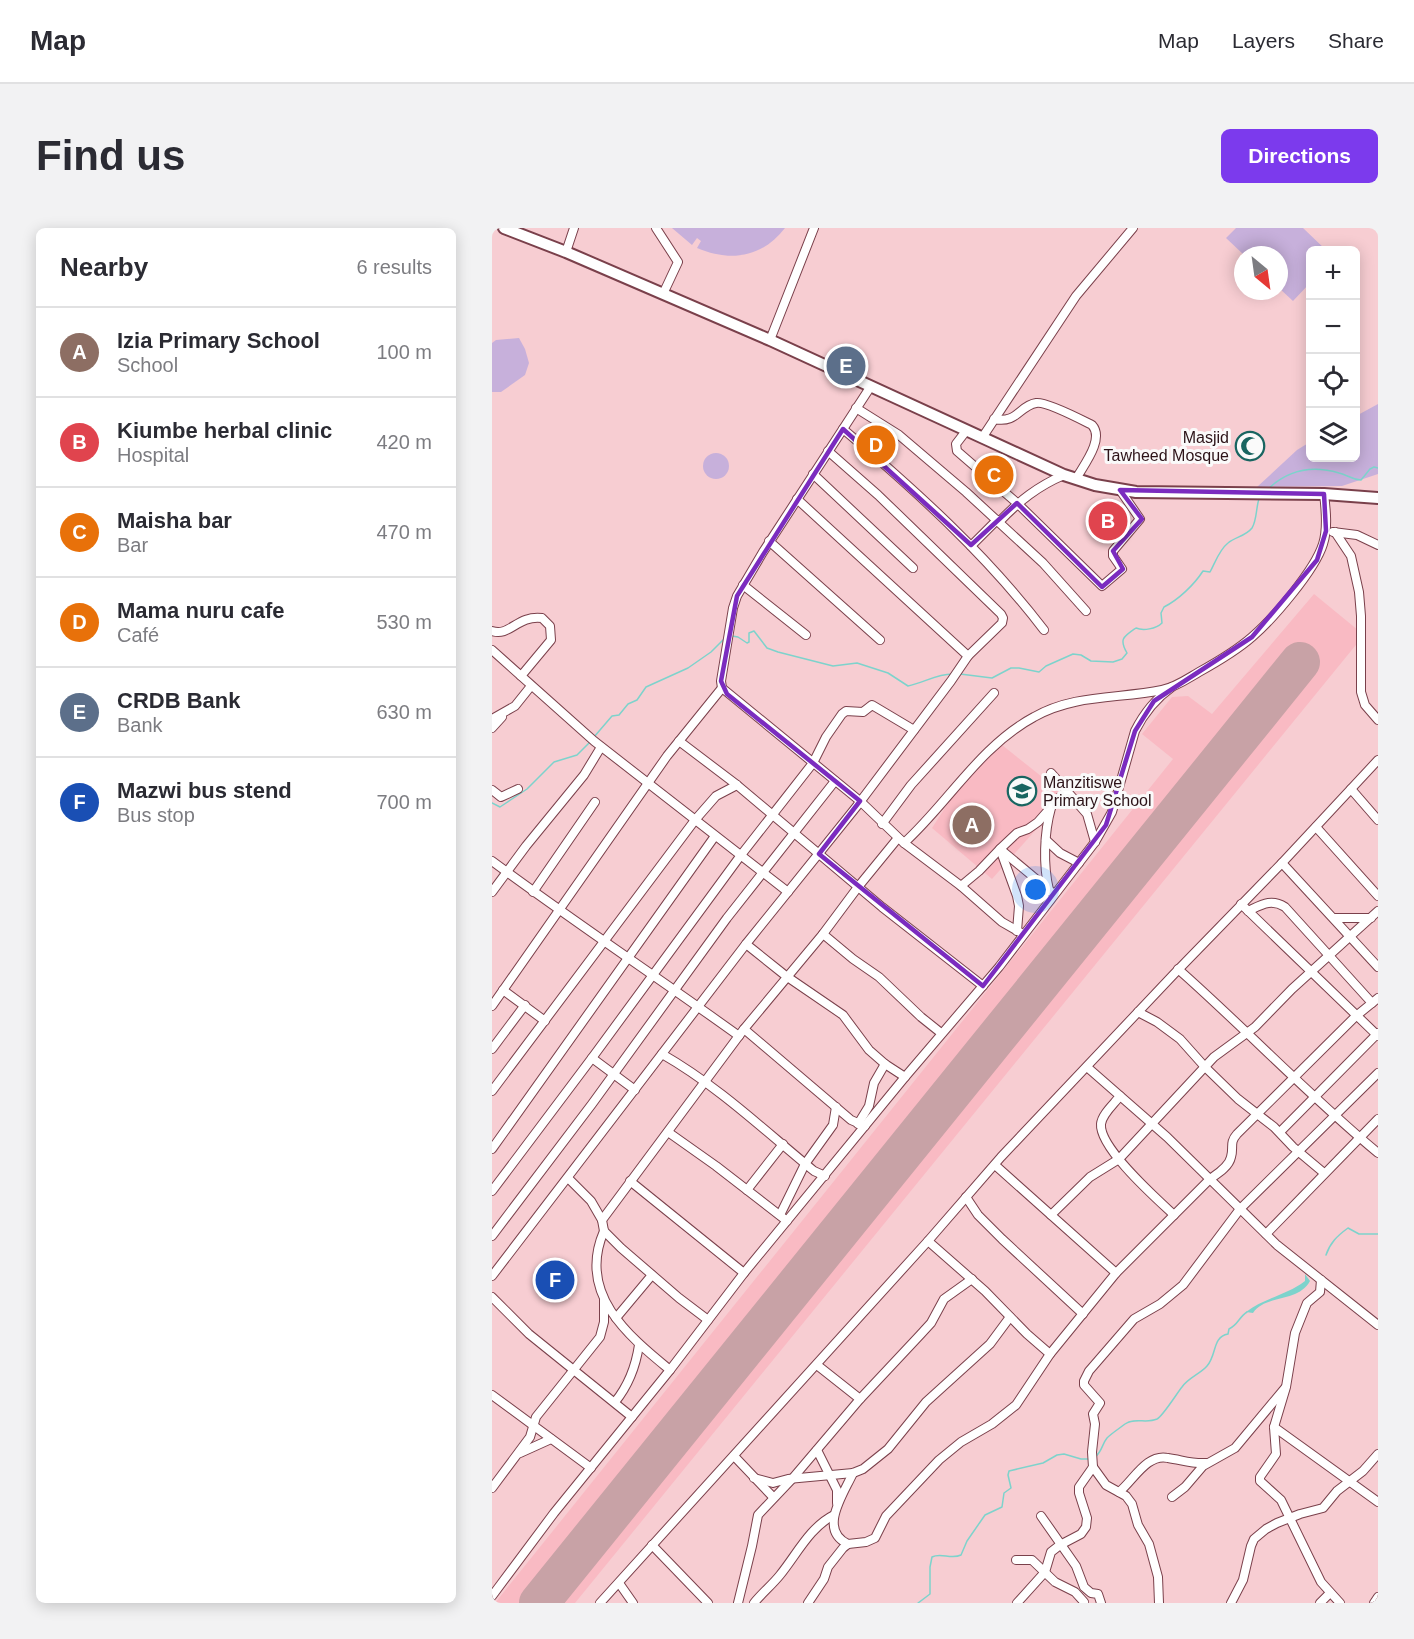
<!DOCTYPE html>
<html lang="en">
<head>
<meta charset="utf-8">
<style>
  :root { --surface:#fff; --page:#f2f2f3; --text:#2b2b33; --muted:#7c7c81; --line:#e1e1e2; --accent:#7c3aed }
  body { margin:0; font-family:Helvetica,sans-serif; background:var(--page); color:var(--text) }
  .controls { position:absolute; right:18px; top:18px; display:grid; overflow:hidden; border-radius:9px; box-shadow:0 3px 15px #0003 }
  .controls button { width:54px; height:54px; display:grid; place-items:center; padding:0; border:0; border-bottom:2px solid var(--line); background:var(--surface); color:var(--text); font:30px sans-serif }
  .compass { position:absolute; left:742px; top:18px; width:54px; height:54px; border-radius:50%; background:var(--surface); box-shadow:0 3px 15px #0003; rotate:151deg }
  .you { position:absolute; left:544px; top:662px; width:21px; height:21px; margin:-15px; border:4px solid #fff; border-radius:50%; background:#1a73e8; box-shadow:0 0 0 9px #1a73e833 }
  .badge { display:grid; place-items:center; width:39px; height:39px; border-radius:50%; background:var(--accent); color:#fff; font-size:20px; font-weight:700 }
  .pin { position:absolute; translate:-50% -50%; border:3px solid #fff; box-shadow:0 2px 6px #0006 }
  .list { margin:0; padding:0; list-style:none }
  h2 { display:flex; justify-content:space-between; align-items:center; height:78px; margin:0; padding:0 24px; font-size:26px }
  h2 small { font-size:20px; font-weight:400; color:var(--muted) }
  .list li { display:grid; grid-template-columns:39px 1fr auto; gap:18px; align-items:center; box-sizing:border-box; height:90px; padding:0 24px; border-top:2px solid var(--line) }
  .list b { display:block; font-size:22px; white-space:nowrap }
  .list p { margin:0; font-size:20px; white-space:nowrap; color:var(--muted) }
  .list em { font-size:20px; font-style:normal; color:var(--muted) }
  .icon { flex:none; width:33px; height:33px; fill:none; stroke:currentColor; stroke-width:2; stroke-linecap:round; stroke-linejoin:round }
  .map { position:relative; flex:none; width:886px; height:1375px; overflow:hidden; border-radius:9px }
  header { display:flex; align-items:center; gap:36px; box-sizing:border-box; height:84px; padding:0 30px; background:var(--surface); border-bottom:2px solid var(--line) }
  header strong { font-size:28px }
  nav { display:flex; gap:33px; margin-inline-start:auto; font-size:21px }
  .intro { display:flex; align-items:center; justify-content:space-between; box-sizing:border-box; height:144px; padding:0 36px }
  h1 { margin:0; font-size:42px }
  .button { padding:15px 27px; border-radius:9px; background:var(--accent); color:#fff; font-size:21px; font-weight:700 }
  main { display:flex; gap:36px; padding:0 36px }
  aside { flex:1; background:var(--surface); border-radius:9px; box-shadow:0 3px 15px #0003 }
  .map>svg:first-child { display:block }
  .built { fill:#f9bac3 }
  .green { fill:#c7b0db }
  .water { fill:#7dd3cc }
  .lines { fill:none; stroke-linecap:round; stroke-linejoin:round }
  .stream { stroke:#7dd3cc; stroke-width:1.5 }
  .runway { stroke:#c8a2a6; stroke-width:40 }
  .minor-casing { stroke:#7a404b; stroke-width:10 }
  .highway-casing { stroke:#7a404b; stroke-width:14 }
  .minor { stroke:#fff; stroke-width:8 }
  .highway { stroke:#fff; stroke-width:10 }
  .marked { fill:none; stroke:#7b2cbf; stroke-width:4.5; stroke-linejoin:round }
  .labels { text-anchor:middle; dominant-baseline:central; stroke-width:6; stroke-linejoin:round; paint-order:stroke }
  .poi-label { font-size:16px; fill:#2c1318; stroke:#fafafa; text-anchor:end }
</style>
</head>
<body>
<header>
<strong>Map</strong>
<nav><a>Map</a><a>Layers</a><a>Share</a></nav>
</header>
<div class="intro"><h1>Find us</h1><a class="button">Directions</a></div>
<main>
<aside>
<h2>Nearby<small>6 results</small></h2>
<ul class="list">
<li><span class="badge" style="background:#8d6e63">A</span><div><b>Izia Primary School</b><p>School</p></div><em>100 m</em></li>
<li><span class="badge" style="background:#e0444e">B</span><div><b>Kiumbe herbal clinic</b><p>Hospital</p></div><em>420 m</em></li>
<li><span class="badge" style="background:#e8710a">C</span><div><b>Maisha bar</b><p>Bar</p></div><em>470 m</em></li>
<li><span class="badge" style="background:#e8710a">D</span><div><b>Mama nuru cafe</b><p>Café</p></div><em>530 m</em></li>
<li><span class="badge" style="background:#5c6f8a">E</span><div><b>CRDB Bank</b><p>Bank</p></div><em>630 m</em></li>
<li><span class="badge" style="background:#1a4fb4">F</span><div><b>Mazwi bus stend</b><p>Bus stop</p></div><em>700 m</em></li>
</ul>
</aside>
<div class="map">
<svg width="886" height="1375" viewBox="0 0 886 1375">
  <rect width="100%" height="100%" fill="#f7cdd2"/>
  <g class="built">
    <path d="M822,366L872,407L83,1375H3L681,531L650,506L680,469L696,468L720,486Z"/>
    <path d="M510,517L574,568L500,651L440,600L471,552Z"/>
  </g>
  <g class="green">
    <path d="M180,0H293C270,30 238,34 205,20L209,13L205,10L200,17Z"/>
    <path d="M744,0H811L834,22H818V55L801,73L787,60V27H752L734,10Z"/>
    <path d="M27,110L33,121L37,135L33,147L9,164H0V115L4,112Z"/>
    <path d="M886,176V246L850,258L765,259L805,222L818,214V230H864V188Z"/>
    <circle cx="224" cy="238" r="13"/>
  </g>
  <path class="water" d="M813,1046L818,1053C806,1075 774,1066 761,1085L754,1084C772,1070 795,1067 813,1053Z"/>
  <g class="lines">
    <g class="stream">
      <path d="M776,261C796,242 820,237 847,245C856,247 858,251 869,252L878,241L882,239L886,240"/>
      <path d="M240,408L246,409L255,415L257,414V405L262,403L275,420L286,424L341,438L365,435L396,445L416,458C431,455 445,446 460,446"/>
      <path d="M468,446L500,450L519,440H527L547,444L554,438L581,426L589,427L599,433L621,434L630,431L635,425C627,411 631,409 644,400C651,403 664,401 670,395L669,385L672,379C686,372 702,357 711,343L718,344C723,335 727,322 736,315C743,309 754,308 760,300C765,292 764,279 767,271"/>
      <path d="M102,509L120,488L127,487L136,476L145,472L154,459L196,440L219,424L233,410"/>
      <path d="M0,575L8,579L35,561L62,534L85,527L99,513"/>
      <path d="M834,1027C838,1015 845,1008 856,1000L867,1006H886"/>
      <path d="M603,1229C610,1224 610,1216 615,1210C620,1205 628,1200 633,1196C643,1189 654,1196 665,1191C671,1188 685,1165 690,1159C696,1150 708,1146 715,1138C725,1127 720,1109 736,1106L737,1101C746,1097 747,1089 755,1084"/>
      <path d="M426,1375L438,1366V1339L440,1329C449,1324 459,1332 469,1327L475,1313L493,1287L510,1279L512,1265L519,1260L516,1247L517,1243L551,1235L565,1227L572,1226L589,1231H599"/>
    </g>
    <path class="runway" d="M47,1375L808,434"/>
    <g class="minor-casing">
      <g id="minor">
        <path d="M164,0L186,34L171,66"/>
        <path d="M74,24L82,0"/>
        <path d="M278,112L322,0"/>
        <path d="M379,158L271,324L245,368L241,380L229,453L230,460L368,573L412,615L469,658L510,694L531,706"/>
        <path d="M364,180L407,207L474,264L551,335L594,383"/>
        <path d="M502,191C525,196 527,178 544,175C554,173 590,192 600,197C613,211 591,238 584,251"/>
        <path d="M351,201C423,262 494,326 552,402"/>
        <path d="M474,203L464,216L465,223L525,275L610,358L630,341L621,328V323L648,291L628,262"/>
        <path d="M490,210L584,68L641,0"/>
        <path d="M336,223L386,267L509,386L511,390L510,395L476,428"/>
        <path d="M321,246L421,340"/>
        <path d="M507,294C527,273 546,258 572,247"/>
        <path d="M841,304L865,307L886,317"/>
        <path d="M843,304L859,328L867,364L869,388V464L873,477L886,492"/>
        <path d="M277,313L388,412"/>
        <path d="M479,318L505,292"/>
        <path d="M251,357L314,407"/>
        <path d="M0,403C18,409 25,387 50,390L58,398L59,412L29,448"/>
        <path d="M0,422L102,513L296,664"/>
        <path d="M0,491L23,478L39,458"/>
        <path d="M0,500L10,489"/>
        <path d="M187,513L245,557L390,679L491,758"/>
        <path d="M559,545L595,586L603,614"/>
        <path d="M859,561L886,592"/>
        <path d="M0,562L9,569L26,561"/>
        <path d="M390,596L419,557L502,465"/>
        <path d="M824,599L886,668"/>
        <path d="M554,612L568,625L587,635"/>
        <path d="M412,615C456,575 488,518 542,489C582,466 627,471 670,462C684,459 695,451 707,444C725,434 744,423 760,409C781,391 823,342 831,316C836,301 834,282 832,266"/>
        <path d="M0,633C81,693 165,749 247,808"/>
        <path d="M790,635L886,739"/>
        <path d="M469,658L487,643L508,621L562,666"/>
        <path d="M557,662C551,637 552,605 559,580"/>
        <path d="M0,664L34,618L92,547L109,519"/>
        <path d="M41,664L103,574"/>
        <path d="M749,676L886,808"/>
        <path d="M756,683C769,677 779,670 793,679L880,775"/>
        <path d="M842,690H879"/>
        <path d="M525,703L527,678L525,668L508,621L525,605L536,601L546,594L568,569"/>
        <path d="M331,706L361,731L387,749L429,789L449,805"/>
        <path d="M254,716L294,748L351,787L377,822L393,836L413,849"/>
        <path d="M686,741C754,801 816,867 886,925"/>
        <path d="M11,762L53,793"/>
        <path d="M0,778L175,528L230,460"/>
        <path d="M646,784L665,794L688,811L713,839L746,871L782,899L801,919L832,945"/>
        <path d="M252,801L359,892L373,898"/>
        <path d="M0,821L33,777"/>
        <path d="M170,826C226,858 272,902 322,943L333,948"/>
        <path d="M100,830L143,862"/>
        <path d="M595,839L675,909L785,1017L886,1097"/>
        <path d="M0,863L203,592L224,568L245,557"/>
        <path d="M628,868C622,876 610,886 609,896C607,920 665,971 682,987"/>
        <path d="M366,896L377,878L382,855L393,836"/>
        <path d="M176,904L224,938L295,993"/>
        <path d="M788,904L886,805"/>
        <path d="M0,921L223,608"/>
        <path d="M503,937L624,1045"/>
        <path d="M76,950L99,973L110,992"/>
        <path d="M138,953L252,1045"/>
        <path d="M255,962L291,916"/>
        <path d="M0,963L100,830L249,627L321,535L334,509L350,486L354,483L371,484L380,477L422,502"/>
        <path d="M474,969L486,987L510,1011L591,1086"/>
        <path d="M288,987L313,936L341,897L344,879"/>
        <path d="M559,987L598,949L627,931L722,829L763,799L800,761L886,683"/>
        <path d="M112,1003C85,1065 135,1107 178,1142"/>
        <path d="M774,1006L886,891"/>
        <path d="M0,1008L100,876L235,690L343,553"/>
        <path d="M436,1013L493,1063L535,1106L558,1126"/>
        <path d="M0,1048L254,716L365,578L459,453L476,428L305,271"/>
        <path d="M829,1052L828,1064L815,1075L803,1105L794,1159L782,1199L784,1226L768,1249V1253L789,1272L829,1354L848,1375"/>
        <path d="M0,1069L37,1106L140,1189"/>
        <path d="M124,1090L160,1047"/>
        <path d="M216,1092L187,1070L129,1020L112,1003L110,992L252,801L331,706L366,659L406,610"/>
        <path d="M325,1137L368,1171"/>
        <path d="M0,1167L99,1240"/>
        <path d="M123,1174C136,1158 144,1137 147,1117"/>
        <path d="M782,1199L886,1274"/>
        <path d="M325,1222L345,1262V1275"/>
        <path d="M28,1225L59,1211"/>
        <path d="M242,1228L281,1269"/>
        <path d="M601,1239L614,1257L634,1268L640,1276L646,1297L657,1316L666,1349L667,1375"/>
        <path d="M262,1250L281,1255L296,1251L361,1245L371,1241L396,1221L434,1174L498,1116L518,1089"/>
        <path d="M0,1260L38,1209L44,1189L108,1109L112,1094V1072"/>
        <path d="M627,1264C641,1253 655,1225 676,1230C690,1232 700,1236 714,1235"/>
        <path d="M680,1269L693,1259L711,1238L743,1220L793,1160"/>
        <path d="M549,1288L584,1338L592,1359L599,1365L606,1366L609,1375"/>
        <path d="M356,1316C326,1302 351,1267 361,1245"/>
        <path d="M160,1317L216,1375"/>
        <path d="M524,1332H540L563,1354L583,1364L592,1374"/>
        <path d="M127,1355L141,1375"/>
        <path d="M0,1368L62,1285L178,1142L252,1045L413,849L507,739L603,614L620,584L643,503C652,485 663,471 680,459"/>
        <path d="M108,1375L436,1013L509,929L682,746L790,635L886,532"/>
        <path d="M246,1375L260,1318L266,1287L300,1251L368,1171L428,1107L439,1095L452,1071L480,1051"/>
        <path d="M262,1375C270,1365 280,1357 288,1347C305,1326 318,1299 342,1287"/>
        <path d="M316,1375L332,1351L336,1339L351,1320L356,1316L374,1314L383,1310L394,1288L447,1232L469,1214L500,1196L524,1177L558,1126L624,1045L718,951C725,946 737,939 739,929C742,919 737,915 745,906L864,788L886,770"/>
        <path d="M525,1375L553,1344L559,1324L568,1317L589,1306L594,1299L595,1290L587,1265V1259L601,1239L600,1224L603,1196L601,1186L608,1175L592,1157V1153L597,1143L642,1091L668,1076L691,1057L748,981L886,845"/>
        <path d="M739,1375L751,1352L759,1318L762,1311L774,1301L785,1295L808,1286L831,1280L845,1263L871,1243L886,1226"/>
        <path d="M828,1375L838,1365"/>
        <path d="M882,1375L886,1369"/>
      </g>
    </g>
    <g class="highway-casing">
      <path id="highway" d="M12,0L74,24L278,112L572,247L603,257L644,264L832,266L886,270"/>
    </g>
    <use href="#minor" class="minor"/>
    <use href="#highway" class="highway"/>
  </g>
  <path class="marked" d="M351,201L479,317L525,275L610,359L631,341L621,323L650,291L628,262L832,266L834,303L825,332L760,409L662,473L643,503L614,597L491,758L327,626L368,573L235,466L229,453L245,368Z"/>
  <defs>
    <g id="mosque-ring" transform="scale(1.5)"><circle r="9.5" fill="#fafafa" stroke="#196561" stroke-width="1.5"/><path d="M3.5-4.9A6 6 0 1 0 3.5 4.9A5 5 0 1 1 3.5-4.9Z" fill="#196561"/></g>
    <g id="school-ring" transform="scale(1.5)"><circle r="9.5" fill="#fafafa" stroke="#196561" stroke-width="1.5"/><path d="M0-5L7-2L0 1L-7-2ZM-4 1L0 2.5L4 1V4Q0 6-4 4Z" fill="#196561"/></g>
  </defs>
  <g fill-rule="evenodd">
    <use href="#mosque-ring" x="758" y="218"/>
    <use href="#school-ring" x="530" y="563"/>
  </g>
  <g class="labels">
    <g class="poi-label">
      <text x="737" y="209">Masjid<tspan x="737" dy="18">Tawheed Mosque</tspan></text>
      <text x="551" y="554" text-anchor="start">Manzitiswe<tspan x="551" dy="18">Primary School</tspan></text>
    </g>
  </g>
</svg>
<div class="controls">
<button>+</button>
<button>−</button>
<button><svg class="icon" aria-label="locate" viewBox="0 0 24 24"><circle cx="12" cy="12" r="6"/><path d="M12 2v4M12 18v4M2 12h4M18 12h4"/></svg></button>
<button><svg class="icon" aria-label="layers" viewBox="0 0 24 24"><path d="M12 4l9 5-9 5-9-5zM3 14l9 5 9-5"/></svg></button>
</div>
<svg class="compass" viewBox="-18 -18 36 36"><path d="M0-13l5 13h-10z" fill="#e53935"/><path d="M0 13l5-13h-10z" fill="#7c7c81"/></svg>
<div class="you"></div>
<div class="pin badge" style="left:480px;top:597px;background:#8d6e63">A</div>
<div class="pin badge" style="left:616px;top:293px;background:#e0444e">B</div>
<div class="pin badge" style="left:502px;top:247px;background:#e8710a">C</div>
<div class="pin badge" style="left:384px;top:217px;background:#e8710a">D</div>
<div class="pin badge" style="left:354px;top:138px;background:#5c6f8a">E</div>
<div class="pin badge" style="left:63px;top:1052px;background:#1a4fb4">F</div>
</div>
</main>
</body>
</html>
